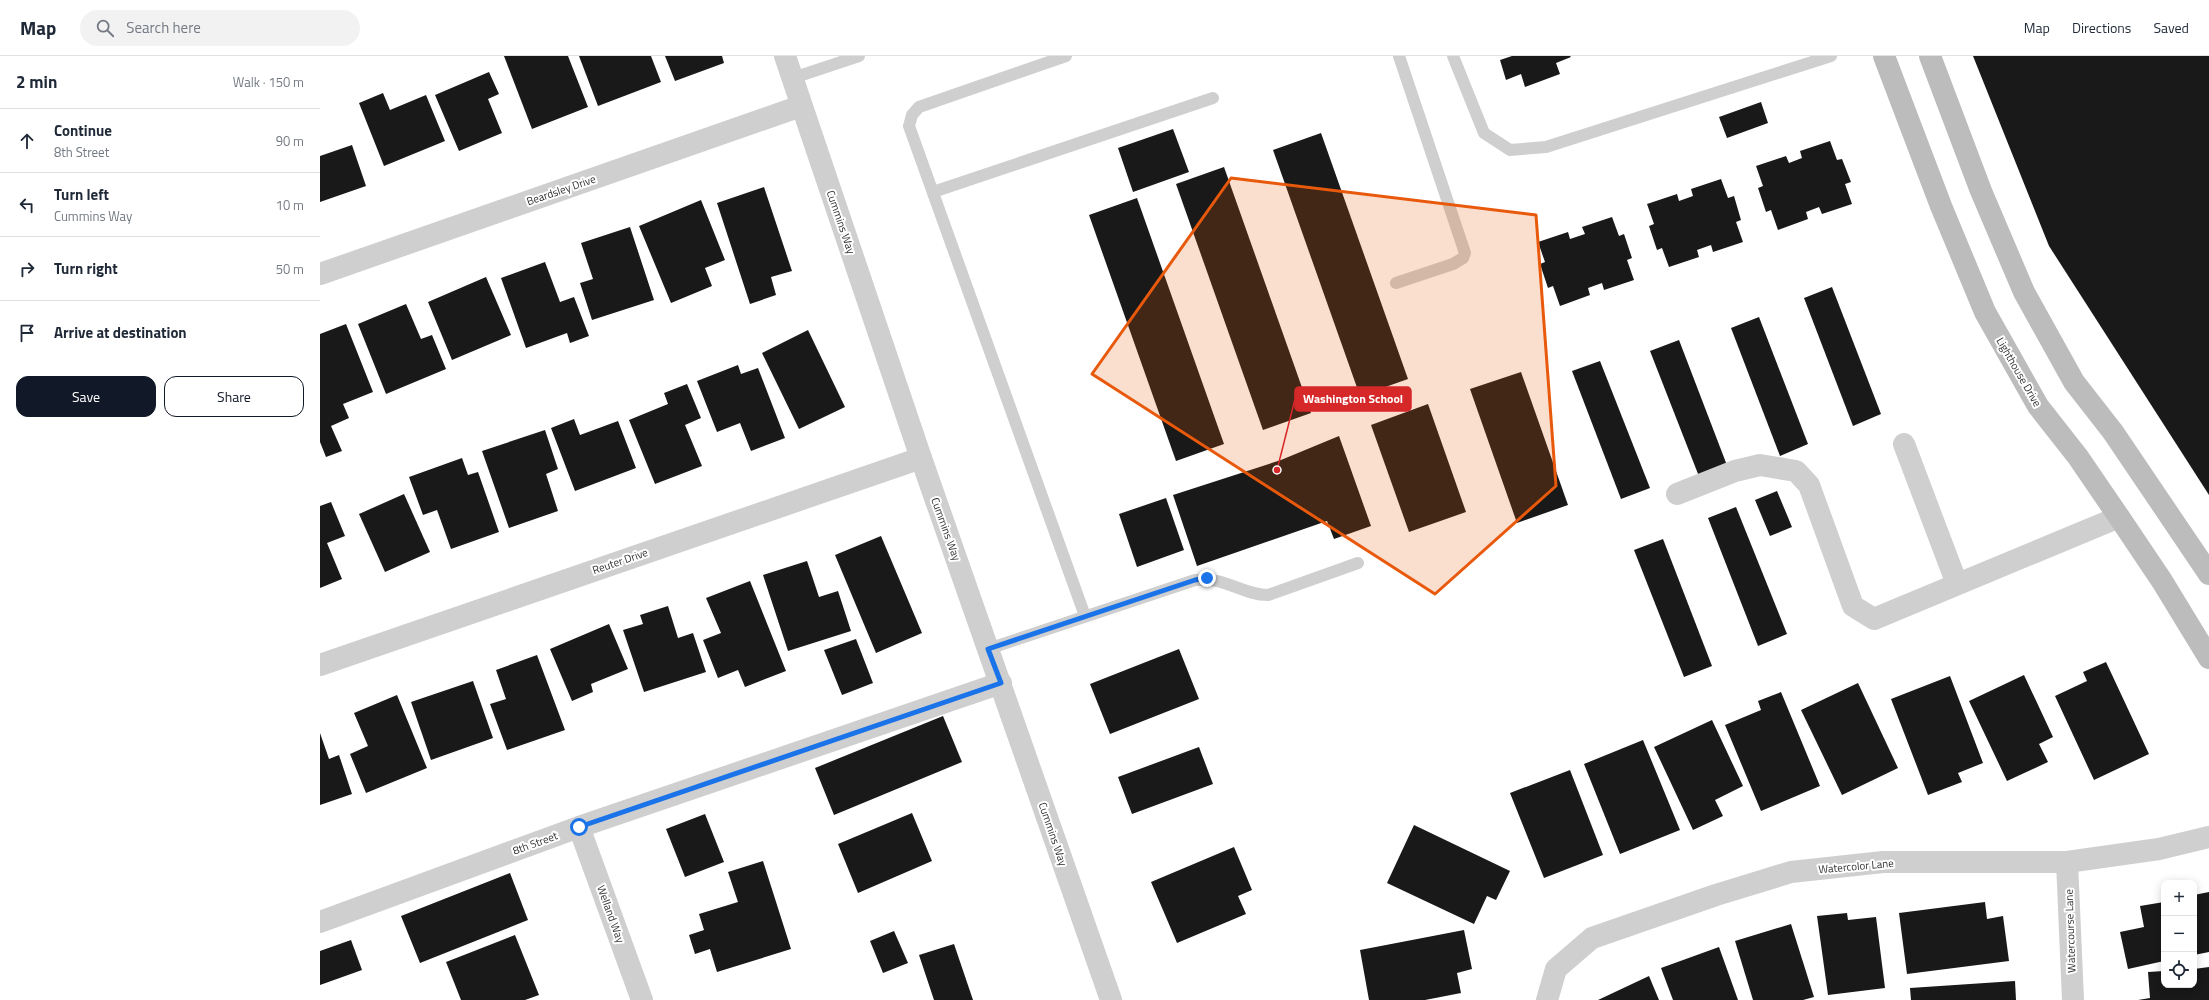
<!DOCTYPE html>
<html lang="en">
<head>
<meta charset="utf-8">
<style>
  :root { --surface:#fff; --page:#f2f2f3; --text:#1f2937; --muted:#747a83; --line:#e0e1e3; --accent:#111827 }
  body { margin:0; font-family:"Titillium Web",sans-serif; background:var(--page); color:var(--text) }
  .controls { position:absolute; right:12px; bottom:12px; display:grid; overflow:hidden; border-radius:8px; box-shadow:0 2px 10px #0003 }
  .controls button { width:36px; height:36px; display:grid; place-items:center; padding:0; border:0; border-bottom:1px solid var(--line); background:var(--surface); color:var(--text); font:20px sans-serif }
  .stop { position:absolute; width:12px; height:12px; margin:-9px; border:3px solid #1a73e8; border-radius:50%; background:#fff }
  .stop.end { background:#1a73e8; border-color:#fff; box-shadow:0 1px 4px #0008 }
  .list { margin:0; padding:0; list-style:none }
  h2 { display:flex; justify-content:space-between; align-items:center; height:52px; margin:0; padding:0 16px; font-size:17px }
  h2 small { font-size:13px; font-weight:400; color:var(--muted) }
  .list li { display:grid; grid-template-columns:26px 1fr auto; gap:12px; align-items:center; box-sizing:border-box; height:64px; padding:0 16px; border-top:1px solid var(--line) }
  .list b { display:block; font-size:15px; white-space:nowrap }
  .list p { margin:0; font-size:13px; white-space:nowrap; color:var(--muted) }
  .list em { font-size:13px; font-style:normal; color:var(--muted) }
  .actions { display:flex; gap:8px; padding:12px 16px }
  .actions a { flex:1; padding:9px 0; border:1px solid var(--accent); border-radius:12px; text-align:center; font-size:14px; color:var(--accent) }
  .actions .main { background:var(--accent); color:#fff }
  .icon { flex:none; width:22px; height:22px; fill:none; stroke:currentColor; stroke-width:2; stroke-linecap:round; stroke-linejoin:round }
  .map { position:relative; flex:none; width:1889px; height:944px; overflow:hidden }
  header { display:flex; align-items:center; gap:24px; box-sizing:border-box; height:56px; padding:0 20px; background:var(--surface); border-bottom:1px solid var(--line) }
  header strong { font-size:19px }
  nav { display:flex; gap:22px; margin-inline-start:auto; font-size:14px }
  .search { width:280px; height:36px; background:var(--page); display:flex; align-items:center; gap:10px; box-sizing:border-box; padding:0 14px; border-radius:22px; color:var(--muted); font-size:15px }
  main { display:flex }
  aside { flex:1; background:var(--surface) }
  .map>svg:first-child { display:block }
  .building { fill:#191919 }
  .lines { fill:none; stroke-linecap:round; stroke-linejoin:round }
  .lane { stroke:#cfcfcf; stroke-width:12 }
  .street { stroke:#cfcfcf; stroke-width:22 }
  .secondary { stroke:#bcbcbc; stroke-width:22 }
  .route { stroke:#1a73e8; stroke-width:5 }
  .marked { fill:#e8590c; fill-opacity:0.2; stroke:#e8590c; stroke-width:3; stroke-linejoin:round }
  .labels { text-anchor:middle; dominant-baseline:central; stroke-width:4; stroke-linejoin:round; paint-order:stroke }
  .street-label { font-size:11px; fill:#323232; stroke:#fff }
  .leader { fill:none; stroke:#d62828; stroke-width:1.5 }
  .callout-dot { fill:#d62828; stroke:#fff; stroke-width:1.5 }
  .callout { fill:#d62828; stroke:#d62828; stroke-width:1.5 }
  .callout-label { font-size:12px; text-anchor:middle; font-weight:bold; fill:#fff }
</style>
</head>
<body>
<header>
<strong>Map</strong>
<div class="search"><svg class="icon" aria-label="search" viewBox="0 0 24 24"><circle cx="10" cy="10" r="6"/><path d="M15 15l6 6"/></svg>Search here</div>
<nav><a>Map</a><a>Directions</a><a>Saved</a></nav>
</header>
<main>
<aside>
<h2>2 min<small>Walk · 150 m</small></h2>
<ul class="list">
<li><svg class="icon" aria-label="ahead" viewBox="0 0 24 24"><path d="M12 20V5M6 11l6-6 6 6"/></svg><div><b>Continue</b><p>8th Street</p></div><em>90 m</em></li>
<li><svg class="icon" aria-label="left" viewBox="0 0 24 24"><path d="M17 20v-9H6M10 6l-5 5 5 5"/></svg><div><b>Turn left</b><p>Cummins Way</p></div><em>10 m</em></li>
<li><svg class="icon" aria-label="right" viewBox="0 0 24 24"><path d="M7 20v-9h11M14 6l5 5-5 5"/></svg><div><b>Turn right</b></div><em>50 m</em></li>
<li><svg class="icon" aria-label="arrive" viewBox="0 0 24 24"><path d="M6 21V4h12l-3 4 3 4H6"/></svg><div><b>Arrive at destination</b></div></li>
</ul>
<div class="actions"><a class="main">Save</a><a>Share</a></div>
</aside>
<div class="map">
<svg width="1889" height="944" viewBox="0 0 1889 944">
  <rect width="100%" height="100%" fill="#fff"/>
  <g class="building">
    <path d="M184,0H248L268,51L212,73Z"/>
    <path d="M259,0H331L341,26L278,50Z"/>
    <path d="M345,0H402L404,7L355,25Z"/>
    <path d="M1192,0H1250L1251,1L1236,7L1240,18L1205,31L1201,18L1186,24L1180,4Z"/>
    <path d="M1653,0H1889V439L1729,190Z"/>
    <path d="M169,16L179,38L168,43L182,77L139,95L115,39Z"/>
    <path d="M63,37L70,54L106,39L125,85L64,110L39,47Z"/>
    <path d="M1441,46L1448,67L1407,82L1399,61Z"/>
    <path d="M853,73L869,116L813,136L798,92Z"/>
    <path d="M1001,77L1088,323L1040,340L953,94Z"/>
    <path d="M1510,85L1517,104L1522,103L1531,126L1525,128L1532,148L1502,158L1499,151L1486,156L1488,163L1458,174L1451,154L1446,156L1438,132L1443,130L1436,110L1466,100L1469,107L1482,102L1480,95Z"/>
    <path d="M32,89L46,130L0,146V100Z"/>
    <path d="M904,111L991,357L943,374L856,128Z"/>
    <path d="M1401,123L1408,142L1414,140L1421,164L1416,166L1423,186L1393,196L1391,189L1377,194L1379,201L1349,211L1342,192L1337,194L1329,170L1334,168L1327,148L1357,138L1359,145L1373,140L1371,133Z"/>
    <path d="M444,131L472,215L451,221L456,239L430,248L397,147Z"/>
    <path d="M817,142L904,388L856,405L769,159Z"/>
    <path d="M381,144L405,204L385,212L392,230L351,247L319,170Z"/>
    <path d="M1292,161L1299,180L1304,178L1312,202L1307,204L1314,224L1284,234L1282,227L1268,232L1270,239L1240,250L1233,230L1228,232L1220,208L1225,206L1218,186L1248,176L1250,183L1265,178L1262,171Z"/>
    <path d="M310,171L334,244L272,264L260,227L273,223L261,187Z"/>
    <path d="M225,206L240,246L254,241L269,280L250,287L247,277L206,292L181,222Z"/>
    <path d="M166,221L191,279L132,304L108,246Z"/>
    <path d="M1512,231L1561,358L1533,370L1484,242Z"/>
    <path d="M86,248L101,283L112,279L126,313L66,338L38,268Z"/>
    <path d="M1439,261L1488,388L1460,400L1411,272Z"/>
    <path d="M26,268L53,336L23,348L29,362L11,370L22,395L6,401L0,386V278Z"/>
    <path d="M488,274L525,351L479,373L442,297Z"/>
    <path d="M1359,284L1408,412L1380,423L1330,295Z"/>
    <path d="M1280,305L1330,432L1301,443L1252,315Z"/>
    <path d="M418,309L421,318L438,312L465,382L431,395L420,367L397,376L377,325Z"/>
    <path d="M1201,316L1248,449L1197,467L1150,333Z"/>
    <path d="M367,328L381,362L365,369L382,410L335,428L309,364L348,348L344,337Z"/>
    <path d="M1108,348L1146,456L1089,476L1051,369Z"/>
    <path d="M254,363L260,379L298,365L316,412L255,435L231,372Z"/>
    <path d="M225,374L238,413L226,418L238,455L189,472L162,395Z"/>
    <path d="M1019,380L1051,470L1014,483L1007,465L877,510L853,439L961,404Z"/>
    <path d="M142,402L148,419L158,416L179,476L131,493L117,454L103,459L89,421Z"/>
    <path d="M1457,435L1472,471L1450,480L1435,444Z"/>
    <path d="M84,438L110,496L65,516L39,458Z"/>
    <path d="M846,442L864,494L817,511L799,458Z"/>
    <path d="M11,446L25,480L7,487L22,523L0,532V450Z"/>
    <path d="M1416,451L1467,578L1438,590L1388,462Z"/>
    <path d="M561,480L602,577L556,597L515,499Z"/>
    <path d="M1343,483L1392,610L1364,621L1314,494Z"/>
    <path d="M487,505L499,541L518,535L531,575L468,595L443,519Z"/>
    <path d="M430,525L466,615L425,631L418,614L398,622L383,584L401,577L386,542Z"/>
    <path d="M348,550L358,582L373,577L386,616L324,636L303,574L323,568L320,559Z"/>
    <path d="M289,568L308,613L271,628L273,636L252,645L230,593Z"/>
    <path d="M536,583L553,627L522,639L504,594Z"/>
    <path d="M859,593L879,643L790,678L770,628Z"/>
    <path d="M217,599L245,674L187,694L170,648L186,643L176,614Z"/>
    <path d="M1786,606L1829,698L1774,724L1735,640L1767,625L1763,616Z"/>
    <path d="M1704,619L1733,681L1719,688L1728,706L1687,725L1649,645Z"/>
    <path d="M1630,620L1663,707L1638,717L1642,726L1608,739L1571,643Z"/>
    <path d="M153,625L173,682L111,704L91,646Z"/>
    <path d="M1538,627L1578,712L1522,739L1481,654Z"/>
    <path d="M1461,636L1500,730L1441,755L1405,669L1441,654L1438,645Z"/>
    <path d="M77,639L107,712L46,737L30,698L48,690L34,657Z"/>
    <path d="M623,660L642,706L514,759L495,712Z"/>
    <path d="M1392,664L1423,730L1395,744L1403,760L1373,774L1334,691Z"/>
    <path d="M0,677L9,703L19,699L32,738L0,749Z"/>
    <path d="M1323,684L1360,774L1300,798L1264,708Z"/>
    <path d="M879,691L893,728L812,758L798,721Z"/>
    <path d="M1250,714L1283,799L1224,822L1190,737Z"/>
    <path d="M592,757L612,805L538,837L518,788Z"/>
    <path d="M385,758L404,806L365,821L346,773Z"/>
    <path d="M1094,769L1190,815L1176,844L1167,840L1154,868L1067,827Z"/>
    <path d="M914,791L932,834L918,840L926,858L857,887L831,826Z"/>
    <path d="M443,805L471,893L397,916L390,893L375,898L369,879L384,874L379,858L418,846L408,816Z"/>
    <path d="M190,817L208,864L100,907L81,860Z"/>
    <path d="M1889,836V896L1874,899V839Z"/>
    <path d="M1665,846L1667,863L1683,860L1689,905L1587,918L1579,857Z"/>
    <path d="M1844,846V905L1808,913L1800,876L1824,871L1820,850Z"/>
    <path d="M1527,857L1528,864L1556,861L1565,932L1508,939L1497,860Z"/>
    <path d="M1471,868L1494,941L1483,944H1433L1415,885Z"/>
    <path d="M1144,874L1152,913L1137,917L1141,937L1105,944H1049L1040,894Z"/>
    <path d="M574,875L588,907L563,917L550,885Z"/>
    <path d="M195,879L219,939L205,944H141L126,906Z"/>
    <path d="M31,884L42,914L0,929V895Z"/>
    <path d="M634,888L653,944H614L599,899Z"/>
    <path d="M1399,891L1418,944H1353L1341,912Z"/>
    <path d="M1889,911V944H1818L1830,942L1828,916L1844,915V929H1874V913Z"/>
    <path d="M1329,920L1339,944H1278Z"/>
    <path d="M1695,925L1696,944H1591L1590,932Z"/>
  </g>
  <g class="lines">
    <g class="lane">
      <path d="M746,0L599,51L592,59L589,70L765,560"/>
      <path d="M1133,0L1164,77L1190,94L1226,91L1511,0"/>
      <path d="M473,22L539,0"/>
      <path d="M613,136L893,42"/>
      <path d="M1076,227L1133,208L1143,202L1145,197L1079,0"/>
      <path d="M668,593L875,524C905,520 922,539 948,539L1038,507"/>
    </g>
    <g class="street">
      <path d="M465,0L601,402L791,944"/>
      <path d="M0,218L481,50"/>
      <path d="M1584,388L1637,528"/>
      <path d="M1357,438L1415,415L1440,409L1476,415L1489,429L1533,550L1554,563L1799,461"/>
      <path d="M0,609L601,402"/>
      <path d="M259,771L322,944"/>
      <path d="M1747,806L1753,944"/>
      <path d="M0,866L259,771L681,627"/>
      <path d="M1227,944L1236,913L1272,882L1396,839L1471,816L1563,806H1747L1839,793L1889,781"/>
    </g>
    <g class="secondary">
      <path d="M1564,0L1621,150L1665,256L1718,350L1758,401L1799,461L1842,525L1889,602"/>
      <path d="M1610,0L1661,135L1704,236L1754,326L1793,376L1889,518"/>
    </g>
  </g>
  <g class="lines">
    <path class="route" d="M259,771L681,627L668,593L875,524L887,522"/>
  </g>
  <path class="marked" d="M911,122L1216,159L1236,430L1115,538L772,318Z"/>
  <g class="labels">
    <g class="street-label">
      <text transform="translate(241 134) rotate(-19)">Beardsley Drive</text>
      <text transform="translate(521 166) rotate(71)">Cummins Way</text>
      <text transform="translate(1699 316) rotate(60)">Lighthouse Drive</text>
      <text transform="translate(626 473) rotate(70)">Cummins Way</text>
      <text transform="translate(300 505) rotate(-19)">Reuter Drive</text>
      <text transform="translate(733 778) rotate(71)">Cummins Way</text>
      <text transform="translate(215 787) rotate(-20)">8th Street</text>
      <text transform="translate(1536 810) rotate(-5)">Watercolor Lane</text>
      <text transform="translate(291 858) rotate(70)">Welland Way</text>
      <text transform="translate(1750 875) rotate(-92)">Watercourse Lane</text>
    </g>
  </g>
  <path class="leader" d="M957 414L975 343"/>
  <circle class="callout-dot" cx="957" cy="414" r="4"/>
  <rect class="callout" x="975" y="331" width="116" height="24" rx="4"/>
  <g class="callout-label">
    <text x="1033" y="347">Washington School</text>
  </g>
</svg>
<div class="controls">
<button>+</button>
<button>−</button>
<button><svg class="icon" aria-label="locate" viewBox="0 0 24 24"><circle cx="12" cy="12" r="6"/><path d="M12 2v4M12 18v4M2 12h4M18 12h4"/></svg></button>
</div>
<div class="stop" style="left:259px;top:771px"></div>
<div class="stop end" style="left:887px;top:522px"></div>
</div>
</main>
</body>
</html>
